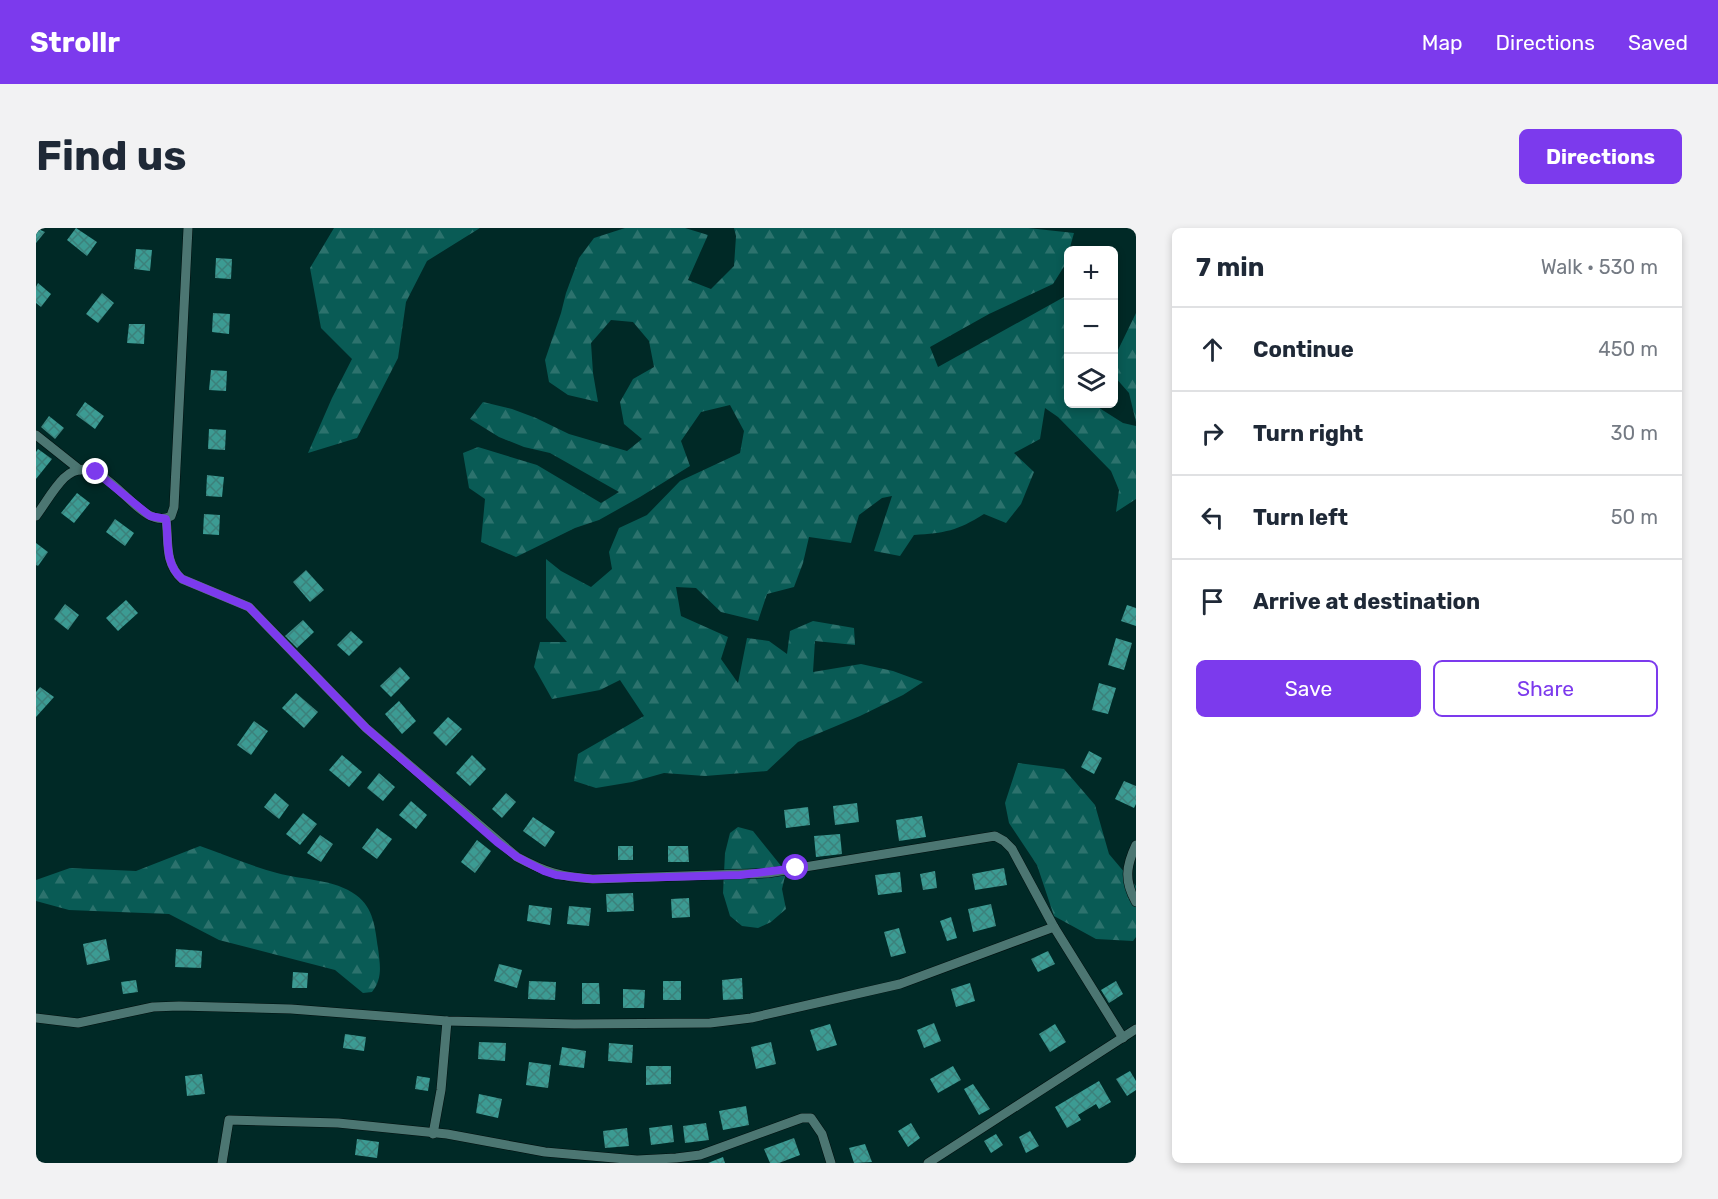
<!DOCTYPE html>
<html lang="en">
<head>
<meta charset="utf-8">
<style>
  :root { --surface:#fff; --page:#f2f2f3; --text:#1f2937; --muted:#747a83; --line:#e0e1e3; --accent:#7c3aed }
  body { margin:0; font-family:Rubik,sans-serif; background:var(--page); color:var(--text) }
  .controls { position:absolute; right:18px; top:18px; display:grid; overflow:hidden; border-radius:9px; box-shadow:0 3px 9px #0003 }
  .controls button { width:54px; height:54px; display:grid; place-items:center; padding:0; border:0; border-bottom:2px solid var(--line); background:var(--surface); color:var(--text); font:30px sans-serif }
  .stop { position:absolute; width:18px; height:18px; margin:-14px; border:4px solid #7c3aed; border-radius:50%; background:#fff }
  .stop.end { background:#7c3aed; border-color:#fff; box-shadow:0 2px 6px #0008 }
  .list { margin:0; padding:0; list-style:none }
  h2 { display:flex; justify-content:space-between; align-items:center; height:78px; margin:0; padding:0 24px; font-size:26px }
  h2 small { font-size:20px; font-weight:400; color:var(--muted) }
  .list li { display:grid; grid-template-columns:39px 1fr auto; gap:18px; align-items:center; box-sizing:border-box; height:84px; padding:0 24px; border-top:2px solid var(--line) }
  .list b { display:block; font-size:22px; white-space:nowrap }
  .list em { font-size:20px; font-style:normal; color:var(--muted) }
  .actions { display:flex; gap:12px; padding:18px 24px }
  .actions a { flex:1; padding:14px 0; border:2px solid var(--accent); border-radius:9px; text-align:center; font-size:21px; color:var(--accent) }
  .actions .main { background:var(--accent); color:#fff }
  .icon { flex:none; width:33px; height:33px; fill:none; stroke:currentColor; stroke-width:2; stroke-linecap:round; stroke-linejoin:round }
  .map { position:relative; flex:none; width:1100px; height:935px; overflow:hidden; border-radius:9px }
  header { display:flex; align-items:center; gap:36px; box-sizing:border-box; height:84px; padding:0 30px; background:var(--accent); color:#fff }
  header strong { font-size:28px }
  nav { display:flex; gap:33px; margin-inline-start:auto; font-size:21px }
  .intro { display:flex; align-items:center; justify-content:space-between; box-sizing:border-box; height:144px; padding:0 36px }
  h1 { margin:0; font-size:42px }
  .button { padding:15px 27px; border-radius:9px; background:var(--accent); color:#fff; font-size:21px; font-weight:700 }
  main { display:flex; gap:36px; padding:0 36px }
  aside { flex:1; background:var(--surface); border-radius:9px; box-shadow:0 3px 9px #0003 }
  .map>svg:first-child { display:block }
  .forest { fill:url(#forest-firs) }
  .building { fill:url(#building-cross-hatch) }
  .lines { fill:none; stroke-linecap:round; stroke-linejoin:round }
  .street-casing { stroke:#000f0e; stroke-width:10 }
  .street { stroke:#4c7672; stroke-width:9 }
  .route { stroke:#7c3aed; stroke-width:8 }
</style>
</head>
<body>
<header>
<strong>Strollr</strong>
<nav><a>Map</a><a>Directions</a><a>Saved</a></nav>
</header>
<div class="intro"><h1>Find us</h1><a class="button">Directions</a></div>
<main>
<div class="map">
<svg width="1100" height="935" viewBox="0 0 1100 935">
  <defs>
    <pattern id="forest-firs" width="22" height="20" patternUnits="userSpaceOnUse" patternTransform="scale(1.5)"><rect width="22" height="20" fill="#095b55"/><path d="M5 1l3.5 6h-7zM16 11l3.5 6h-7z" fill="#2c726d"/></pattern>
    <pattern id="building-cross-hatch" width="8" height="8" patternUnits="userSpaceOnUse" patternTransform="scale(1.5)"><rect width="8" height="8" fill="#3c9b93"/><path d="M0 0l8 8M0 8l8-8" fill="none" stroke="#3c817b"/></pattern>
  </defs>
  <rect width="100%" height="100%" fill="#002926"/>
  <g class="forest">
    <path d="M298,0H444L391,33L370,74L362,130L321,210L272,225L296,170L316,131L285,100L274,40Z"/>
    <path d="M589,0H649L672,7L652,52L675,61L698,38L700,8L698,0H992L1038,5L1029,37L1017,56L953,86L894,119L902,139L1028,69L1032,71V176H1057L1087,195L1100,198V271L1080,284L1083,262L1075,243L1022,189L1009,180L1004,211L978,225L998,244L985,276L970,295L948,286C921,303 909,305 878,307L864,328L838,323L856,268L846,270L823,287L815,315L773,309L767,335L758,359L731,366L722,393L685,384L660,360L640,359L645,388L692,409L685,431L702,455L711,410L733,413L751,426L754,403L777,393L818,400L819,417L779,413L777,444L825,436L857,443L887,454L867,467L824,488L762,514L731,543L669,548L628,545L596,554L560,560L538,553L542,526L608,488L584,452L564,462L516,471L498,439L504,414H531L510,390V331L525,343L555,359L576,341L573,324L583,300L611,287L644,253L704,225L708,203L694,177L665,184L645,213L654,238L604,269L563,292L539,300L480,329L445,314L449,271L433,260L427,225L442,219L501,237L565,275L583,264L514,225L488,219L463,209L434,191L447,174L476,181L500,190L533,206L591,223L606,211L588,196L584,174L597,151L618,139L613,113L597,94L575,92L555,115L557,145L562,174L532,167L513,154L509,132L525,85L530,65L543,30L558,10Z"/>
    <path d="M1100,85V194L1093,165L1078,148L1082,122Z"/>
    <path d="M982,535L1028,541L1059,577L1073,626L1100,658V709L1097,713L1060,711L1018,688L1001,637L973,595L969,575Z"/>
    <path d="M702,599L717,603L750,644L746,661L750,681L735,694L722,700L706,698L694,688L687,665L689,625L694,605Z"/>
    <path d="M164,618C189,627 215,638 241,645C266,652 299,651 320,667C338,680 339,700 342,720C344,737 347,750 336,764L327,765L299,742L183,712L133,686L33,682L0,673V652L34,640L100,643Z"/>
  </g>
  <g class="building">
    <path d="M0,0L9,4L0,15Z"/>
    <path d="M40,0L61,14L51,28L31,12Z"/>
    <path d="M100,21L116,22L114,43L98,41Z"/>
    <path d="M180,30L196,31L195,51L179,50Z"/>
    <path d="M2,55L15,66L5,79L0,75V59Z"/>
    <path d="M66,65L78,75L62,95L50,86Z"/>
    <path d="M177,85L194,86L193,106L176,104Z"/>
    <path d="M93,96H109L108,116L91,115Z"/>
    <path d="M175,142L191,143L190,163L173,162Z"/>
    <path d="M49,174L68,188L59,201L40,187Z"/>
    <path d="M13,188L28,200L19,211L5,199Z"/>
    <path d="M173,201L190,202L189,222L172,221Z"/>
    <path d="M2,221L16,231L0,251V224Z"/>
    <path d="M171,247L188,249L186,269L170,268Z"/>
    <path d="M41,265L54,275L38,295L25,285Z"/>
    <path d="M168,286L184,287L183,307L167,306Z"/>
    <path d="M79,291L98,305L89,318L70,304Z"/>
    <path d="M0,315L12,324L2,338L0,337Z"/>
    <path d="M270,342L288,362L274,374L257,354Z"/>
    <path d="M90,372L102,385L82,403L70,390Z"/>
    <path d="M29,376L43,387L32,402L18,391Z"/>
    <path d="M1091,377L1100,380V398L1085,393Z"/>
    <path d="M267,392L278,404L261,420L249,408Z"/>
    <path d="M315,403L327,414L313,428L301,417Z"/>
    <path d="M1080,410L1096,415L1088,442L1072,437Z"/>
    <path d="M364,439L374,450L355,469L344,458Z"/>
    <path d="M1063,455L1080,460L1072,486L1056,482Z"/>
    <path d="M4,459L18,469L0,489V464Z"/>
    <path d="M260,465L282,484L268,500L246,480Z"/>
    <path d="M363,473L380,493L366,506L349,486Z"/>
    <path d="M412,489L426,501L410,518L397,505Z"/>
    <path d="M218,493L232,503L215,527L201,517Z"/>
    <path d="M1053,523L1066,530L1058,546L1045,539Z"/>
    <path d="M306,527L326,544L313,559L293,542Z"/>
    <path d="M436,527L450,541L434,558L420,545Z"/>
    <path d="M343,545L359,559L347,573L331,560Z"/>
    <path d="M1088,553L1100,558V576L1098,580L1079,571Z"/>
    <path d="M239,565L253,577L243,591L228,579Z"/>
    <path d="M470,565L480,574L466,590L456,581Z"/>
    <path d="M375,573L391,587L380,601L363,587Z"/>
    <path d="M821,575L823,594L799,597L797,578Z"/>
    <path d="M772,579L774,597L750,600L748,582Z"/>
    <path d="M267,585L281,596L264,617L250,606Z"/>
    <path d="M886,588L890,609L863,613L860,592Z"/>
    <path d="M497,589L519,604L509,619L487,603Z"/>
    <path d="M341,600L356,611L341,631L326,620Z"/>
    <path d="M804,606L806,626L780,629L778,608Z"/>
    <path d="M284,607L297,616L285,634L271,625Z"/>
    <path d="M441,612L455,623L439,645L425,634Z"/>
    <rect x="582" y="618" width="15" height="14"/>
    <path d="M632,618H652L653,634H632Z"/>
    <path d="M968,640L971,657L939,662L936,646Z"/>
    <path d="M899,643L901,660L887,662L884,646Z"/>
    <path d="M864,644L866,664L842,667L839,647Z"/>
    <path d="M597,665L598,683L571,684L570,666Z"/>
    <path d="M653,670L654,689L636,690L635,671Z"/>
    <path d="M955,676L960,698L937,704L932,681Z"/>
    <path d="M493,677L516,680L514,697L491,693Z"/>
    <path d="M533,678L555,680L553,698L531,696Z"/>
    <path d="M915,689L921,710L911,713L904,693Z"/>
    <path d="M863,700L870,725L855,729L848,704Z"/>
    <path d="M70,711L74,732L51,737L47,716Z"/>
    <path d="M140,721L166,723L165,740L139,739Z"/>
    <path d="M1012,723L1019,736L1002,744L995,731Z"/>
    <path d="M463,736L486,742L481,760L458,753Z"/>
    <path d="M257,744L272,745L271,760H256Z"/>
    <path d="M706,750L707,771L687,772L686,752Z"/>
    <path d="M100,752L102,764L87,766L85,754Z"/>
    <path d="M493,753L520,754L519,772L492,771Z"/>
    <rect x="627" y="753" width="18" height="19"/>
    <path d="M1080,753L1087,766L1073,775L1065,762Z"/>
    <path d="M546,755H563L564,776H546Z"/>
    <path d="M934,755L939,773L920,779L915,761Z"/>
    <path d="M587,761L609,762L608,780H587Z"/>
    <path d="M898,795L905,813L888,820L881,802Z"/>
    <path d="M794,796L801,817L781,823L774,802Z"/>
    <path d="M1019,796L1030,814L1014,824L1003,806Z"/>
    <path d="M309,806L330,809L328,823L307,820Z"/>
    <path d="M443,814L470,815L469,833L442,831Z"/>
    <path d="M735,814L740,836L720,841L715,819Z"/>
    <path d="M573,815L597,817L596,835L572,833Z"/>
    <path d="M526,819L550,823L548,840L523,837Z"/>
    <path d="M493,834L515,837L512,860L490,857Z"/>
    <path d="M610,838H635V856L610,857Z"/>
    <path d="M917,838L925,852L902,865L894,851Z"/>
    <path d="M1094,843L1100,853V862L1091,868L1080,851Z"/>
    <path d="M166,846L169,866L151,868L149,848Z"/>
    <path d="M381,848L394,850L392,863L379,861Z"/>
    <path d="M1063,853L1075,874L1063,881L1060,876L1042,887L1045,892L1031,900L1019,879Z"/>
    <path d="M937,856L954,881L943,887L928,861Z"/>
    <path d="M443,866L466,871L462,890L440,885Z"/>
    <path d="M710,878L713,897L687,902L683,883Z"/>
    <path d="M670,895L673,912L649,915L647,898Z"/>
    <path d="M875,895L884,910L872,919L862,903Z"/>
    <path d="M636,897L638,914L615,917L613,900Z"/>
    <path d="M591,900L593,918L569,920L567,903Z"/>
    <path d="M994,903L1003,918L990,925L983,909Z"/>
    <path d="M960,906L967,917L955,925L948,913Z"/>
    <path d="M758,910L764,927L743,935H734L728,921Z"/>
    <path d="M321,911L343,914L341,930L319,927Z"/>
    <path d="M829,916L836,934L818,935L813,920Z"/>
    <path d="M687,929L689,935H672Z"/>
  </g>
  <g class="lines">
    <g class="street-casing">
      <g id="street">
        <path d="M0,207L44,242"/>
        <path d="M0,288C9,276 17,261 28,250C67,213 101,307 135,288L138,279L152,0"/>
        <path d="M130,291C133,313 128,335 146,351L213,379L330,500L481,629C509,644 524,649 557,651L732,645L959,608L968,613L976,621L1018,699L1087,810"/>
        <path d="M1100,617C1090,638 1088,653 1100,674"/>
        <path d="M0,790L42,795L117,779L143,778L255,781L411,793L538,796L674,795L715,790L864,756L1018,699"/>
        <path d="M397,906L405,862L411,793"/>
        <path d="M186,935L193,892L302,895L411,906L509,924L601,932L640,930L664,927L766,890H775L786,906L795,935"/>
        <path d="M892,935L1100,801"/>
      </g>
    </g>
    <use href="#street" class="street"/>
  </g>
  <g class="lines">
    <path class="route" d="M60,244L114,288L130,291C133,313 128,335 146,351L213,379L330,500L461,614L481,629L508,643L520,647L556,651L704,647L760,640"/>
  </g>
</svg>
<div class="controls">
<button>+</button>
<button>−</button>
<button><svg class="icon" aria-label="layers" viewBox="0 0 24 24"><path d="M12 4l9 5-9 5-9-5zM3 14l9 5 9-5"/></svg></button>
</div>
<div class="stop" style="left:760px;top:640px"></div>
<div class="stop end" style="left:60px;top:244px"></div>
</div>
<aside>
<h2>7 min<small>Walk · 530 m</small></h2>
<ul class="list">
<li><svg class="icon" aria-label="ahead" viewBox="0 0 24 24"><path d="M12 20V5M6 11l6-6 6 6"/></svg><div><b>Continue</b></div><em>450 m</em></li>
<li><svg class="icon" aria-label="right" viewBox="0 0 24 24"><path d="M7 20v-9h11M14 6l5 5-5 5"/></svg><div><b>Turn right</b></div><em>30 m</em></li>
<li><svg class="icon" aria-label="left" viewBox="0 0 24 24"><path d="M17 20v-9H6M10 6l-5 5 5 5"/></svg><div><b>Turn left</b></div><em>50 m</em></li>
<li><svg class="icon" aria-label="arrive" viewBox="0 0 24 24"><path d="M6 21V4h12l-3 4 3 4H6"/></svg><div><b>Arrive at destination</b></div></li>
</ul>
<div class="actions"><a class="main">Save</a><a>Share</a></div>
</aside>
</main>
</body>
</html>
